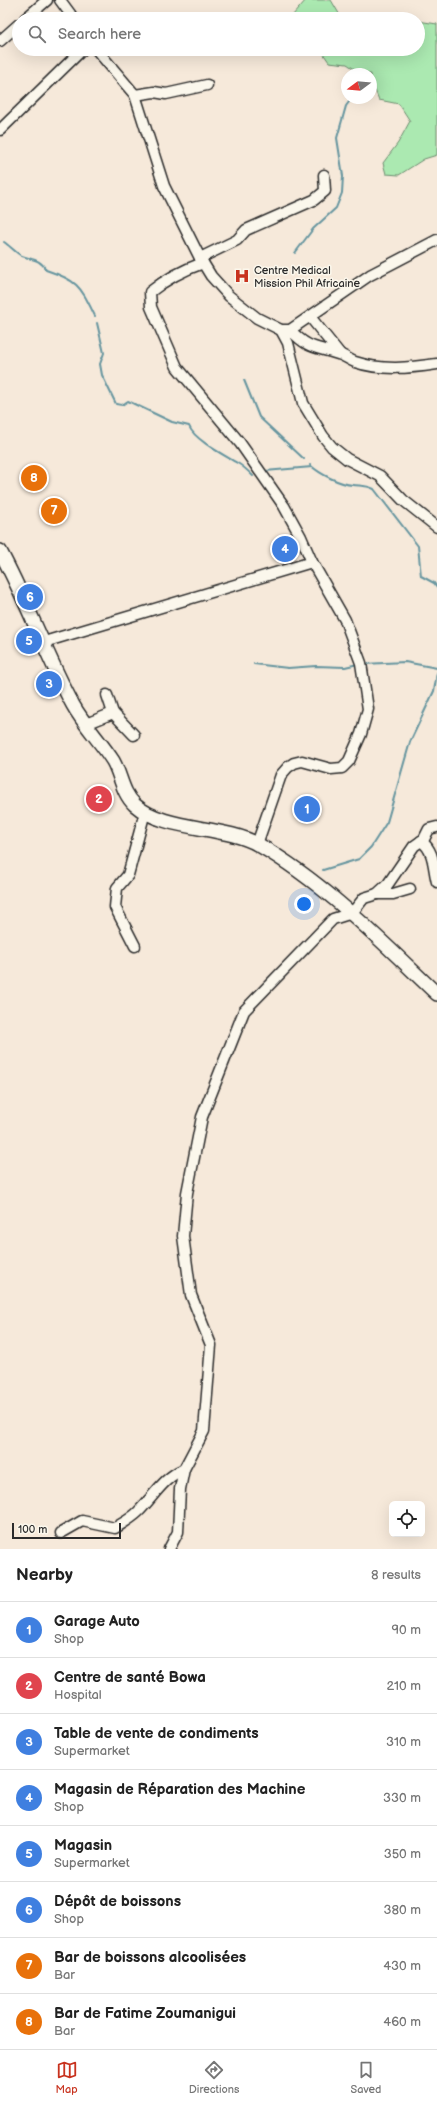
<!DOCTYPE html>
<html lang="en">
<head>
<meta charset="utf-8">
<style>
  :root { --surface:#fff; --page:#f2f2f2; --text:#222; --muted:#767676; --line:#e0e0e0; --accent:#c8321e }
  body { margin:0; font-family:"Balsamiq Sans",sans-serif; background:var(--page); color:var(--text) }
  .controls { position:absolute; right:12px; bottom:12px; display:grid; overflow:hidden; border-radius:6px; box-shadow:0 4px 16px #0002 }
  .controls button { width:36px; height:36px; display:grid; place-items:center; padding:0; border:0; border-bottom:1px solid var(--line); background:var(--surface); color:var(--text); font:20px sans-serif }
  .compass { position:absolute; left:341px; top:68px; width:36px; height:36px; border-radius:50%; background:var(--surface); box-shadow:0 4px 16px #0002; rotate:254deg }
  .scale { position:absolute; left:12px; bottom:10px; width:109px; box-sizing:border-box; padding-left:4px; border:2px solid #2b2b2b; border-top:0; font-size:11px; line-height:14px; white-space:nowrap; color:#2b2b2b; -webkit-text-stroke:3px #fbf7ec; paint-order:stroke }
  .you { position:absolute; left:304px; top:904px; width:14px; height:14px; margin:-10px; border:3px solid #fff; border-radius:50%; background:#1a73e8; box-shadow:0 0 0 6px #1a73e833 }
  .badge { display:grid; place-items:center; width:26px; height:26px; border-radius:50%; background:var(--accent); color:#fff; font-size:13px; font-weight:700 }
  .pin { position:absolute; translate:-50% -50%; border:2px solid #fff; box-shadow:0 1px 4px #0006 }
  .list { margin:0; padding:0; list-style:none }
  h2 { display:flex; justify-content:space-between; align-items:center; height:52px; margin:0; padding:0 16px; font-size:17px }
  h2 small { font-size:13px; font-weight:400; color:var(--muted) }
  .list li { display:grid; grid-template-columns:26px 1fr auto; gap:12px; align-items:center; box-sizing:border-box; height:56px; padding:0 16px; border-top:1px solid var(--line) }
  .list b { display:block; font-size:15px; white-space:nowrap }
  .list p { margin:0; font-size:13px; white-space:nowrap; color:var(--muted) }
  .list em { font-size:13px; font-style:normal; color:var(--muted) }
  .icon { flex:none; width:22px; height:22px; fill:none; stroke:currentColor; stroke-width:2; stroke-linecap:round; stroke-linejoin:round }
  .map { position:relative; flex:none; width:437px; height:1549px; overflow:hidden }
  .search { position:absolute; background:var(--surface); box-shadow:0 4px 16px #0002; left:12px; right:12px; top:12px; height:44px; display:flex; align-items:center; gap:10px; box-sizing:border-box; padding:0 14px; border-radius:22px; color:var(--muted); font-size:15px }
  .sheet { height:500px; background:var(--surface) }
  nav { display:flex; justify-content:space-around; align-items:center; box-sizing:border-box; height:56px; border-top:1px solid var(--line); background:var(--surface); font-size:11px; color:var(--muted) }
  nav a { display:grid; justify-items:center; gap:2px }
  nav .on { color:var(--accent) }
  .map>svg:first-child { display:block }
  .green { fill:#abe9b1; stroke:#6b8a6e }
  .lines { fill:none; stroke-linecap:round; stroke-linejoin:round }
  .stream { stroke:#66959f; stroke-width:2 }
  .minor-casing { stroke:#2b2b2b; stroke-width:13 }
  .major-casing { stroke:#2b2b2b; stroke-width:16 }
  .minor { stroke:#fbf7ec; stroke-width:10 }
  .major { stroke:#fbf7ec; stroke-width:13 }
  .labels { text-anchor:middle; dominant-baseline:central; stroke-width:3; stroke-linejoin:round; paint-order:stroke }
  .poi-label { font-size:11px; fill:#2b2b2b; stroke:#fbf7ec; text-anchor:start }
</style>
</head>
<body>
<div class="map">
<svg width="437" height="1549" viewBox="0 0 437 1549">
  <rect width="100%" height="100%" fill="#f6e9da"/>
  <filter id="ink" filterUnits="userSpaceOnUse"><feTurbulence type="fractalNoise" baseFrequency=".025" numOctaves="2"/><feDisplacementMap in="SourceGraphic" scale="8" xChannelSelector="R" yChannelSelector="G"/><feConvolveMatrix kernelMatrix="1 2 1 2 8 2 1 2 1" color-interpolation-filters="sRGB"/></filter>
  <g filter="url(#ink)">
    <g class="green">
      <path d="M306,0H331L341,17L345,19H295L292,16Z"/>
      <path d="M418,21L437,24V155L424,159L399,175L386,174L383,163L398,143L410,121L399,104L379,100L371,80V74H362L347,64L329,62L320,49H418Z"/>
    </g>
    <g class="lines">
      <g class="stream">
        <path d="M4,242C10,246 16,253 22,256C33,260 40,259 46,270C79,281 80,286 95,316"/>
        <path d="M295,253L313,229L336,208L342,193L343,176L337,138L346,106L352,98"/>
        <path d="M97,323L104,353L100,364L102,375L116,404L122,405L128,401L172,422L189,426C194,440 226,456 239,464C244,467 249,472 253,476"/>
        <path d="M244,380L259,417L304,459"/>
        <path d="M310,465C320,474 339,484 353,485C362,486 366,485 374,489L418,546L421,576L434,583L437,587"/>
        <path d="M265,471L312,467"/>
        <path d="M254,664L288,668L316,666L345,667L358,664"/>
        <path d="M364,664L405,662L437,668"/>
        <path d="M323,870L359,859L371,847L387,822L410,742L434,691L437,673"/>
      </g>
      <g class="minor-casing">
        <g id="minor">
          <path d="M60,0L74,19"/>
          <path d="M25,19L47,0"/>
          <path d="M0,41L19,24"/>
          <path d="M96,49L135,95L164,186L200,258L211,276L229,296L257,318L281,330H290L370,275L437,240"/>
          <path d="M135,95L154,92L166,94L207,85"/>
          <path d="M0,130L83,49"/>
          <path d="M200,258L237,240L246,230L314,200L325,191L324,175"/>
          <path d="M203,263C183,270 166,279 150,292L151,307L177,367L240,443L284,506L301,537L312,562L345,620L361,663L368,709L361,734L349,761L342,768L331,769L302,761L294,763L288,767L281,775L257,844"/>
          <path d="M311,318L340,354"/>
          <path d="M281,330L288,343L303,403L323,436L332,447L347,459L380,476L403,500L437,527"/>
          <path d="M290,330C310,350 314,346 338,354C344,355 349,360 355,362C382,371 410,368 437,364"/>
          <path d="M44,642L312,562"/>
          <path d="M107,695L113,713L134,735"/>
          <path d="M86,724L113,713"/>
          <path d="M421,841C435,851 433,868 437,882"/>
          <path d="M377,894H393L410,889"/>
          <path d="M135,946L115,907L117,888L128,875L145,812"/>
          <path d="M61,1533L82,1521L115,1528C123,1523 132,1518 138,1512C154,1496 163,1478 184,1469L204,1431L211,1345L191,1295L183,1236L187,1193L202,1117L244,1011L333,919L352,913L364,898L377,894L388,884L414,846L424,839L429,829L437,827"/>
          <path d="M169,1549L178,1532L180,1489L184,1469"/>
        </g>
      </g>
      <g class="major-casing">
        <path id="major" d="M0,551C27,601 46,655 73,705C84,725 101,742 113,761C121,775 122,793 135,805C164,831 224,825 259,845C326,884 381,941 437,994"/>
      </g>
      <use href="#minor" class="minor"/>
      <use href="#major" class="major"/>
    </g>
  </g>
  <defs>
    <g id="hospital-bare" transform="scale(1.2)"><path d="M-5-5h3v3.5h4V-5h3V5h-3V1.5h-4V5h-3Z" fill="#c8321e" stroke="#fbf7ec" stroke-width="2.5" paint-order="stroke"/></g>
  </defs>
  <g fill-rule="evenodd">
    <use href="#hospital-bare" x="242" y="276"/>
  </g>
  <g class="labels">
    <g class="poi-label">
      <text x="254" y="270">Centre Medical<tspan x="254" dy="13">Mission Phil Africaine</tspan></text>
    </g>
  </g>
</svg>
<div class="controls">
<button><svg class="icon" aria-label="locate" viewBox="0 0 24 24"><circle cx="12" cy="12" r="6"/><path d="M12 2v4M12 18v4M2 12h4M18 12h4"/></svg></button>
</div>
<svg class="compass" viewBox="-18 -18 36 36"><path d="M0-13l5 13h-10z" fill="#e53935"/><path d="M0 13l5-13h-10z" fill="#767676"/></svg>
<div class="scale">100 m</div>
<div class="you"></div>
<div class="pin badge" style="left:307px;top:809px;background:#3f7fe0">1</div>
<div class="pin badge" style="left:99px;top:799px;background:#e0444e">2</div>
<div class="pin badge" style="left:49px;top:684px;background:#3f7fe0">3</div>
<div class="pin badge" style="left:285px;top:549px;background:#3f7fe0">4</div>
<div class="pin badge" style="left:29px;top:641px;background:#3f7fe0">5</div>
<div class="pin badge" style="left:30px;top:597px;background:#3f7fe0">6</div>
<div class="pin badge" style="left:54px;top:511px;background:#e8710a">7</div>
<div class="pin badge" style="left:34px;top:478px;background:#e8710a">8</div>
<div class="search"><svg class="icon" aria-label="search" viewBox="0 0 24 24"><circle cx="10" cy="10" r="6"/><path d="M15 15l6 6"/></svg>Search here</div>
</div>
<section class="sheet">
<h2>Nearby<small>8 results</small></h2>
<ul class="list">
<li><span class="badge" style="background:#3f7fe0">1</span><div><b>Garage Auto</b><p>Shop</p></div><em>90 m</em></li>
<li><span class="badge" style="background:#e0444e">2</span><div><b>Centre de santé Bowa</b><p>Hospital</p></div><em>210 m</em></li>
<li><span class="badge" style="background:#3f7fe0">3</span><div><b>Table de vente de condiments</b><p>Supermarket</p></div><em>310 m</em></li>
<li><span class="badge" style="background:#3f7fe0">4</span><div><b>Magasin de Réparation des Machine</b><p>Shop</p></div><em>330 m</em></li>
<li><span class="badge" style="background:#3f7fe0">5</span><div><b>Magasin</b><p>Supermarket</p></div><em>350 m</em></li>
<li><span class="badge" style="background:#3f7fe0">6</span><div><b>Dépôt de boissons</b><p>Shop</p></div><em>380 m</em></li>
<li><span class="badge" style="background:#e8710a">7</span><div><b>Bar de boissons alcoolisées</b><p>Bar</p></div><em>430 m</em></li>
<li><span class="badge" style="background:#e8710a">8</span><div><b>Bar de Fatime Zoumanigui</b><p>Bar</p></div><em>460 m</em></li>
</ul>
</section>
<nav>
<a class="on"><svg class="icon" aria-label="map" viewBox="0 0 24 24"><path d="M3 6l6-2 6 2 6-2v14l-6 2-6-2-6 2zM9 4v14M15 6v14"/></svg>Map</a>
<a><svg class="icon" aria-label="directions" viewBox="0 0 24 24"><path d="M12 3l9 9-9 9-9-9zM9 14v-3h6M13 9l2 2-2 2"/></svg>Directions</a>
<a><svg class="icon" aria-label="saved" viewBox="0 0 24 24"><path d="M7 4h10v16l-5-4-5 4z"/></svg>Saved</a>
</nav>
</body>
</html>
